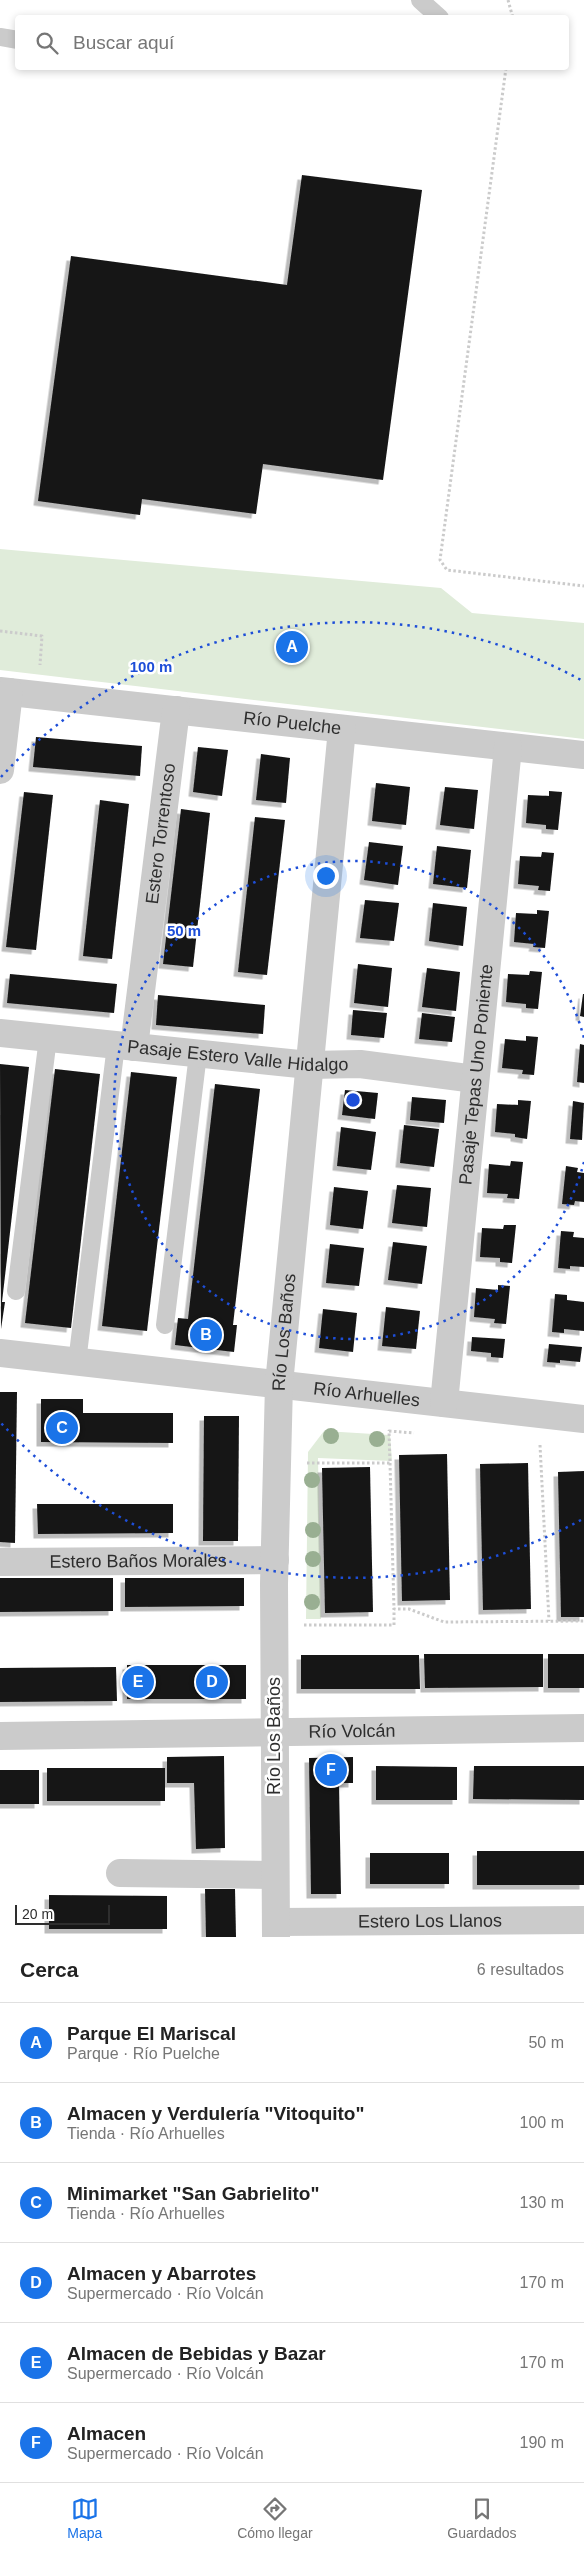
<!DOCTYPE html>
<html lang="es">
<head>
<meta charset="utf-8">
<style>
  :root { --surface:#fff; --page:#f6f6f6; --text:#222; --muted:#767676; --line:#e0e0e0; --accent:#1a73e8 }
  body { margin:0; font-family:Arial,sans-serif; background:var(--page); color:var(--text) }
  .scale { position:absolute; left:15px; bottom:12px; width:95px; box-sizing:border-box; padding-left:5px; border:2px solid #2e2e2e; border-top:0; font-size:14px; line-height:18px; white-space:nowrap; color:#2e2e2e; -webkit-text-stroke:4px #fff; paint-order:stroke }
  .you { position:absolute; left:325px; top:875px; width:18px; height:18px; margin:-12px; border:4px solid #fff; border-radius:50%; background:#1a73e8; box-shadow:0 0 0 8px #1a73e833 }
  .badge { display:grid; place-items:center; width:32px; height:32px; border-radius:50%; background:var(--accent); color:#fff; font-size:16px; font-weight:700 }
  .pin { position:absolute; translate:-50% -50%; border:2px solid #fff; box-shadow:0 1px 5px #0006 }
  .list { margin:0; padding:0; list-style:none }
  h2 { display:flex; justify-content:space-between; align-items:center; height:65px; margin:0; padding:0 20px; font-size:21px }
  h2 small { font-size:16px; font-weight:400; color:var(--muted) }
  .list li { display:grid; grid-template-columns:32px 1fr auto; gap:15px; align-items:center; box-sizing:border-box; height:80px; padding:0 20px; border-top:1px solid var(--line) }
  .list b { display:block; font-size:19px; white-space:nowrap }
  .list p { margin:0; font-size:16px; white-space:nowrap; color:var(--muted) }
  .list em { font-size:16px; font-style:normal; color:var(--muted) }
  .icon { flex:none; width:28px; height:28px; fill:none; stroke:currentColor; stroke-width:2; stroke-linecap:round; stroke-linejoin:round }
  .map { position:relative; flex:none; width:584px; height:1937px; overflow:hidden }
  .search { position:absolute; background:var(--surface); box-shadow:0 2px 8px #0003; left:15px; right:15px; top:15px; height:55px; display:flex; align-items:center; gap:12px; box-sizing:border-box; padding:0 18px; border-radius:5px; color:var(--muted); font-size:19px }
  .sheet { height:545px; background:var(--surface) }
  nav { display:flex; justify-content:space-around; align-items:center; box-sizing:border-box; height:70px; border-top:1px solid var(--line); background:var(--surface); font-size:14px; color:var(--muted) }
  nav a { display:grid; justify-items:center; gap:2px }
  nav .on { color:var(--accent) }
  .map>svg:first-child { display:block }
  .green { fill:#e0ecda }
  .building { fill:#151515; filter:url(#shadow) }
  .lines { fill:none; stroke-linecap:round; stroke-linejoin:round }
  .path { stroke:#cbcbcb; stroke-width:3; stroke-dasharray:2.5 2.5; stroke-linecap:butt }
  .lane { stroke:#cbcbcb; stroke-width:18 }
  .street { stroke:#cbcbcb; stroke-width:28 }
  .tree { fill:#99af92 }
  .ring { fill:none; stroke:#1d4ed8; stroke-width:2.5; stroke-dasharray:2.5 5 }
  .labels { text-anchor:middle; dominant-baseline:central; stroke-width:5; stroke-linejoin:round; paint-order:stroke }
  .street-label { font-size:18px; fill:#2e2e2e; stroke:#fff }
  .centre { fill:#1d4ed8; stroke:#fff; stroke-width:2.5 }
  .ring-label { font-size:15px; text-anchor:middle; font-weight:bold; fill:#1d4ed8; stroke:#fff; stroke-width:5; stroke-linejoin:round; paint-order:stroke }
</style>
</head>
<body>
<div class="map">
<svg width="584" height="1937" viewBox="0 0 584 1937">
  <defs>
    <filter id="shadow"><feDropShadow dx="-4.5" dy="4.5" stdDeviation="0" flood-color="#0004"/></filter>
  </defs>
  <rect width="100%" height="100%" fill="#fff"/>
  <g class="green">
    <path d="M0,549L441,588L472,613L584,623V739L0,670Z"/>
    <path d="M324,1431L390,1435L392,1461L318,1458L321,1619H306L308,1452Z"/>
  </g>
  <g class="building">
    <path d="M302,175L422,190L383,480L263,464L256,514L142,499L140,515L38,501L71,256L287,285Z"/>
    <path d="M36,737L142,746L140,776L33,767Z"/>
    <path d="M198,747L228,750L222,796L193,792Z"/>
    <path d="M261,754L290,758L286,803L256,800Z"/>
    <path d="M376,783L410,787L406,825L372,821Z"/>
    <path d="M445,787L478,790L474,829L440,825Z"/>
    <path d="M549,791L562,792L558,830L546,829V825L526,823L528,795L549,796Z"/>
    <path d="M24,792L53,795L36,950L6,947Z"/>
    <path d="M100,800L129,804L112,959L83,956Z"/>
    <path d="M181,809L210,813L193,967L163,964Z"/>
    <path d="M255,817L285,820L267,975L238,972Z"/>
    <path d="M369,842L403,846L398,885L364,880Z"/>
    <path d="M437,846L471,850L467,888L433,884Z"/>
    <path d="M542,852L554,853L550,891L538,890L539,886L518,884L520,856L541,857Z"/>
    <path d="M365,900L399,903L394,941L360,938Z"/>
    <path d="M433,903L467,907L463,946L429,941Z"/>
    <path d="M537,910L549,911L545,948L533,947L534,944L514,942L516,913L537,914Z"/>
    <path d="M358,964L392,968L388,1007L354,1003Z"/>
    <path d="M427,968L460,972L456,1011L422,1007Z"/>
    <path d="M530,971L542,972L538,1009L526,1008V1004L506,1002L508,974L529,975Z"/>
    <path d="M10,974L117,984L114,1013L7,1003Z"/>
    <path d="M583,994H584V1017L580,1016Z"/>
    <path d="M158,995L265,1005L263,1034L156,1025Z"/>
    <path d="M353,1010L387,1013L384,1038L351,1035Z"/>
    <path d="M422,1013L455,1017L452,1042L419,1039Z"/>
    <path d="M526,1036L538,1037L534,1075L522,1074L523,1070L502,1068L505,1039L526,1041Z"/>
    <path d="M580,1044L584,1045V1083L577,1082Z"/>
    <path d="M0,1064L29,1067L2,1302H5L1,1329Z"/>
    <path d="M55,1069L100,1074L71,1328L25,1323Z"/>
    <path d="M131,1072L177,1077L147,1331L102,1326Z"/>
    <path d="M215,1084L260,1089L233,1325H237L234,1352L175,1345L178,1318L188,1319Z"/>
    <path d="M345,1090L378,1093L375,1119L342,1115Z"/>
    <path d="M412,1097L446,1100L444,1123L410,1120Z"/>
    <path d="M518,1100L531,1101L527,1139L515,1137V1134L495,1132L497,1104L518,1105Z"/>
    <path d="M573,1101L584,1103L582,1140L570,1139Z"/>
    <path d="M404,1125L439,1129L434,1167L400,1163Z"/>
    <path d="M341,1127L376,1132L371,1170L337,1166Z"/>
    <path d="M511,1161L523,1162L519,1199L507,1198L508,1194L487,1193L489,1164L510,1166Z"/>
    <path d="M566,1166L578,1168L577,1172L584,1173V1202L575,1201L574,1205L562,1204Z"/>
    <path d="M397,1185L431,1188L427,1227L392,1223Z"/>
    <path d="M334,1187L368,1191L363,1229L330,1225Z"/>
    <path d="M504,1225H516L512,1263L500,1262V1258L480,1257L482,1228L503,1229Z"/>
    <path d="M561,1231L574,1232L573,1237L584,1238V1267L570,1266V1269L558,1268Z"/>
    <path d="M393,1242L427,1246L422,1284L388,1280Z"/>
    <path d="M330,1244L364,1248L359,1286L326,1283Z"/>
    <path d="M498,1285L510,1286L506,1324L494,1323L495,1319L474,1317L476,1288L498,1290Z"/>
    <path d="M555,1294L567,1295V1300L584,1302V1331L564,1329V1333L552,1332Z"/>
    <path d="M386,1307L420,1311L416,1349L382,1346Z"/>
    <path d="M323,1309L357,1313L353,1352L319,1348Z"/>
    <path d="M472,1337L505,1339L503,1358L491,1357V1353L471,1351Z"/>
    <path d="M549,1344L582,1347L580,1362L560,1360V1363L547,1362Z"/>
    <path d="M0,1392H17L15,1543L0,1542Z"/>
    <path d="M41,1399H83V1413H173V1443L41,1442Z"/>
    <path d="M204,1416H239L238,1541H203Z"/>
    <path d="M447,1454L450,1600L402,1601L399,1455Z"/>
    <path d="M528,1463L531,1609L483,1610L480,1464Z"/>
    <path d="M370,1467L373,1612L325,1613L322,1468Z"/>
    <path d="M584,1471V1617H561L558,1472Z"/>
    <path d="M37,1504H173V1533L38,1534Z"/>
    <path d="M0,1578H113V1611L0,1612Z"/>
    <path d="M125,1578H244V1606L125,1607Z"/>
    <path d="M424,1654H543V1687L425,1688Z"/>
    <rect x="548" y="1654" width="36" height="34"/>
    <path d="M301,1655H419L420,1689H301Z"/>
    <rect x="127" y="1665" width="119" height="34"/>
    <path d="M116,1667L117,1701L0,1702V1668Z"/>
    <path d="M224,1756L225,1848L196,1849L194,1783H167V1757Z"/>
    <path d="M353,1757V1783H339L341,1894H311L309,1758Z"/>
    <path d="M376,1766L457,1767V1800H376Z"/>
    <path d="M474,1766H584V1800L473,1799Z"/>
    <rect x="47" y="1768" width="118" height="33"/>
    <rect x="0" y="1770" width="39" height="34"/>
    <rect x="477" y="1851" width="107" height="34"/>
    <rect x="370" y="1853" width="79" height="31"/>
    <path d="M205,1889H235L236,1937H206Z"/>
    <path d="M49,1895L167,1896V1929H49Z"/>
  </g>
  <g class="lines">
    <g class="path">
      <path d="M508,0L513,18"/>
      <path d="M506,68L440,560L447,570L584,586"/>
      <path d="M0,631L42,636L40,665"/>
      <path d="M540,1445L549,1621"/>
      <path d="M307,1463H390L389,1431L414,1433"/>
      <path d="M390,1463L394,1609"/>
      <path d="M304,1625H394V1609H409L444,1622L584,1621"/>
    </g>
    <g class="lane">
      <path d="M420,0L440,18"/>
      <path d="M0,37L18,40"/>
      <path d="M16,1291L48,1038"/>
      <path d="M165,1325L198,1054"/>
      <path d="M77,1362L116,1045"/>
    </g>
    <g class="street">
      <path id="s1" d="M0,691L584,755"/>
      <path d="M0,770L9,692"/>
      <path id="s2" d="M0,1033L309,1065L360,1064L475,1079"/>
      <path id="s3" d="M134,1047L176,710"/>
      <path id="s4" d="M0,1353L584,1419"/>
      <path id="s5" d="M444,1403L508,747"/>
      <path id="s6" d="M0,1562L275,1560"/>
      <path id="s7" d="M0,1736L584,1728"/>
      <path d="M120,1873L275,1875"/>
      <path id="s8" d="M276,1922L584,1920"/>
      <path id="s9" d="M276,1937L274,1584L279,1384L342,729"/>
    </g>
  </g>
  <g class="tree">
    <circle cx="331" cy="1436" r="8"/>
    <circle cx="377" cy="1439" r="8"/>
    <circle cx="312" cy="1480" r="8"/>
    <circle cx="313" cy="1530" r="8"/>
    <circle cx="313" cy="1559" r="8"/>
    <circle cx="312" cy="1602" r="8"/>
  </g>
  <g class="ring">
    <path d="M584 1162A239 239 0 1 1 584 1038"/>
    <path d="M581 1520A478 478 0 0 1 1 1423M1 777A478 478 0 0 1 581 680"/>
  </g>
  <g class="labels">
    <g class="street-label">
      <text stroke="none"><textPath href="#s1" startOffset="294">Río Puelche</textPath></text>
      <text stroke="none"><textPath href="#s3" startOffset="215">Estero Torrentoso</textPath></text>
      <text stroke="none"><textPath href="#s2" startOffset="239">Pasaje Estero Valle Hidalgo</textPath></text>
      <text stroke="none"><textPath href="#s5" startOffset="330">Pasaje Tepas Uno Poniente</textPath></text>
      <text stroke="none"><textPath href="#s9" startOffset="605">Río Los Baños</textPath></text>
      <text stroke="none"><textPath href="#s4" startOffset="369">Río Arhuelles</textPath></text>
      <text stroke="none"><textPath href="#s6" startOffset="138">Estero Baños Morales</textPath></text>
      <text stroke="none"><textPath href="#s7" startOffset="352">Río Volcán</textPath></text>
      <text transform="translate(274 1736) rotate(-90)">Río Los Baños</text>
      <text stroke="none"><textPath href="#s8" startOffset="154">Estero Los Llanos</textPath></text>
    </g>
  </g>
  <circle cx="353" cy="1100" r="8" class="centre"/>
  <g class="ring-label">
    <text x="151" y="672">100 m</text>
    <text x="184" y="936">50 m</text>
  </g>
</svg>
<div class="scale">20 m</div>
<div class="you"></div>
<div class="pin badge" style="left:292px;top:647px">A</div>
<div class="pin badge" style="left:206px;top:1335px">B</div>
<div class="pin badge" style="left:62px;top:1428px">C</div>
<div class="pin badge" style="left:212px;top:1682px">D</div>
<div class="pin badge" style="left:138px;top:1682px">E</div>
<div class="pin badge" style="left:331px;top:1770px">F</div>
<div class="search"><svg class="icon" aria-label="search" viewBox="0 0 24 24"><circle cx="10" cy="10" r="6"/><path d="M15 15l6 6"/></svg>Buscar aquí</div>
</div>
<section class="sheet">
<h2>Cerca<small>6 resultados</small></h2>
<ul class="list">
<li><span class="badge">A</span><div><b>Parque El Mariscal</b><p>Parque · Río Puelche</p></div><em>50 m</em></li>
<li><span class="badge">B</span><div><b>Almacen y Verdulería &quot;Vitoquito&quot;</b><p>Tienda · Río Arhuelles</p></div><em>100 m</em></li>
<li><span class="badge">C</span><div><b>Minimarket &quot;San Gabrielito&quot;</b><p>Tienda · Río Arhuelles</p></div><em>130 m</em></li>
<li><span class="badge">D</span><div><b>Almacen y Abarrotes</b><p>Supermercado · Río Volcán</p></div><em>170 m</em></li>
<li><span class="badge">E</span><div><b>Almacen de Bebidas y Bazar</b><p>Supermercado · Río Volcán</p></div><em>170 m</em></li>
<li><span class="badge">F</span><div><b>Almacen</b><p>Supermercado · Río Volcán</p></div><em>190 m</em></li>
</ul>
</section>
<nav>
<a class="on"><svg class="icon" aria-label="map" viewBox="0 0 24 24"><path d="M3 6l6-2 6 2 6-2v14l-6 2-6-2-6 2zM9 4v14M15 6v14"/></svg>Mapa</a>
<a><svg class="icon" aria-label="directions" viewBox="0 0 24 24"><path d="M12 3l9 9-9 9-9-9zM9 14v-3h6M13 9l2 2-2 2"/></svg>Cómo llegar</a>
<a><svg class="icon" aria-label="saved" viewBox="0 0 24 24"><path d="M7 4h10v16l-5-4-5 4z"/></svg>Guardados</a>
</nav>
</body>
</html>
